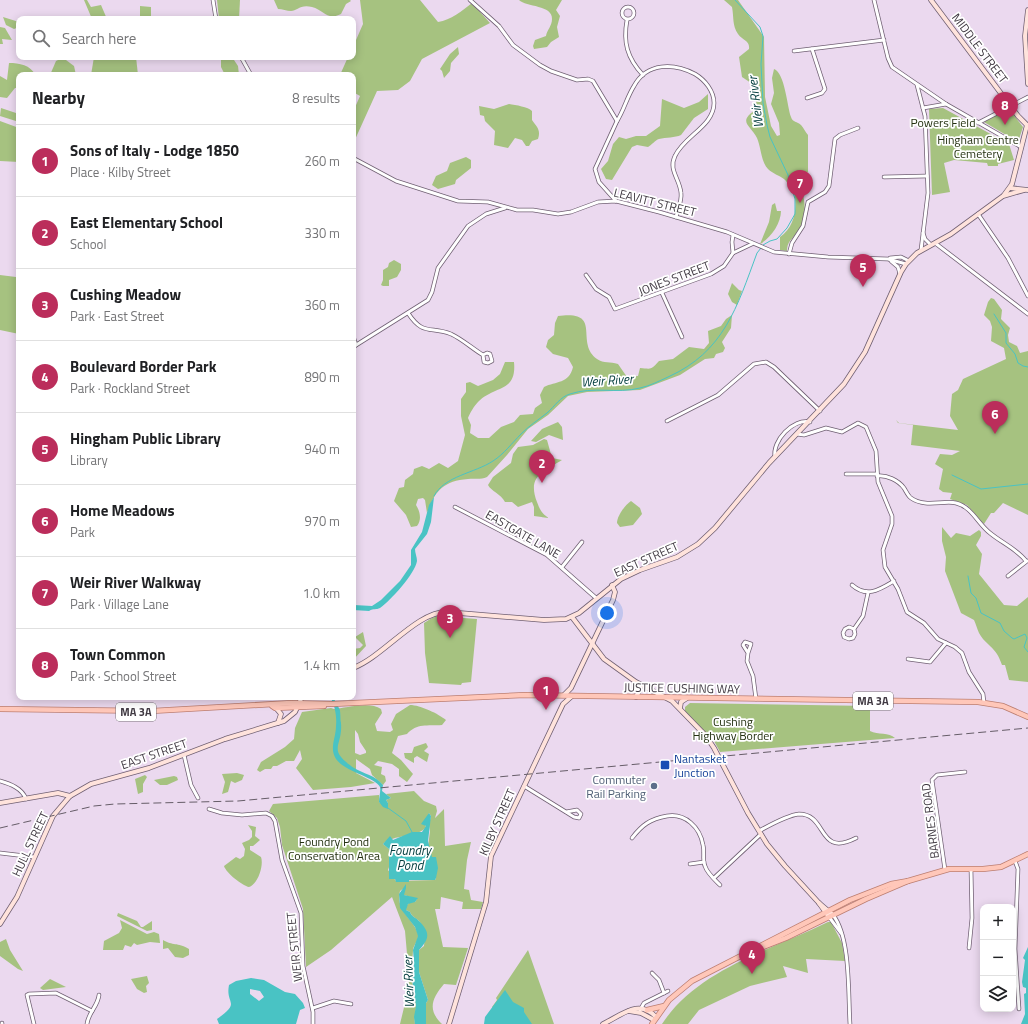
<!DOCTYPE html>
<html lang="en">
<head>
<meta charset="utf-8">
<style>
  :root { --surface:#fff; --page:#f6f6f6; --text:#202124; --muted:#757577; --line:#e0e0e0; --accent:#bb2d5b }
  body { margin:0; font-family:"Titillium Web",sans-serif; background:var(--page); color:var(--text) }
  .controls { position:absolute; right:12px; bottom:12px; display:grid; overflow:hidden; border-radius:8px; box-shadow:0 2px 10px #0003 }
  .controls button { width:36px; height:36px; display:grid; place-items:center; padding:0; border:0; border-bottom:1px solid var(--line); background:var(--surface); color:var(--text); font:20px sans-serif }
  .you { position:absolute; left:607px; top:613px; width:14px; height:14px; margin:-10px; border:3px solid #fff; border-radius:50%; background:#1a73e8; box-shadow:0 0 0 6px #1a73e833 }
  .badge { display:grid; place-items:center; width:26px; height:26px; border-radius:50%; background:var(--accent); color:#fff; font-size:13px; font-weight:700 }
  .pin { position:absolute; translate:-50% -33px; filter:drop-shadow(0 1px 2px #0008) }
  .pin::after { content:''; position:absolute; top:21px; width:14px; height:12px; background:inherit; clip-path:polygon(0 0,100% 0,50% 100%) }
  .list { margin:0; padding:0; list-style:none }
  h2 { display:flex; justify-content:space-between; align-items:center; height:52px; margin:0; padding:0 16px; font-size:17px }
  h2 small { font-size:13px; font-weight:400; color:var(--muted) }
  .list li { display:grid; grid-template-columns:26px 1fr auto; gap:12px; align-items:center; box-sizing:border-box; height:72px; padding:0 16px; border-top:1px solid var(--line) }
  .list b { display:block; font-size:15px; white-space:nowrap }
  .list p { margin:0; font-size:13px; white-space:nowrap; color:var(--muted) }
  .list em { font-size:13px; font-style:normal; color:var(--muted) }
  .icon { flex:none; width:22px; height:22px; fill:none; stroke:currentColor; stroke-width:2; stroke-linecap:round; stroke-linejoin:round }
  .map { position:relative; flex:none; width:1028px; height:1024px; overflow:hidden }
  .search { position:absolute; background:var(--surface); box-shadow:0 2px 10px #0003; left:16px; top:16px; width:340px; height:44px; display:flex; align-items:center; gap:10px; box-sizing:border-box; padding:0 14px; border-radius:8px; color:var(--muted); font-size:15px }
  .panel { position:absolute; background:var(--surface); box-shadow:0 2px 10px #0003; left:16px; top:72px; width:340px; height:628px; border-radius:8px }
  .map>svg:first-child { display:block }
  .green { fill:#a6c280; fill-rule:evenodd }
  .water { fill:#49c3c4; fill-rule:evenodd }
  .lines { fill:none; stroke-linecap:round; stroke-linejoin:round }
  .stream { stroke:#49c3c4; stroke-width:1 }
  .street-casing { stroke:#706073; stroke-width:4.5 }
  .secondary-casing { stroke:#706073; stroke-width:5.5 }
  .primary-casing { stroke:#bc7e71; stroke-width:6 }
  .street { stroke:#fff; stroke-width:3 }
  .secondary { stroke:#ffe3dc; stroke-width:4 }
  .primary { stroke:#ffc7b9; stroke-width:4.5 }
  .rail { stroke:#665d68; stroke-width:1; stroke-dasharray:8 4; stroke-linecap:butt }
  .transit-dot { fill:#1a4fb4; stroke:#fff; stroke-width:1.5 }
  .service-dot { fill:#5c6f8a; stroke:#fff; stroke-width:1.5 }
  .labels { text-anchor:middle; dominant-baseline:central; stroke-width:3.5; stroke-linejoin:round; paint-order:stroke }
  .shield { fill:#fff; stroke:#7a757b; stroke-width:1 }
  .shield-label { font-size:11px; font-weight:bold; fill:#413a43 }
  .street-label { font-size:12px; fill:#413a43; stroke:#fff }
  .park-label { font-size:12px; fill:#233010; stroke:#fff }
  .transit-label { font-size:12px; fill:#164399; stroke:#fff; text-anchor:start }
  .service-label { font-size:12px; fill:#4e5e75; stroke:#fff; text-anchor:end }
  .water-label { font-size:13px; font-style:italic; fill:#084142; stroke:#fff }
</style>
</head>
<body>
<div class="map">
<svg width="1028" height="1024" viewBox="0 0 1028 1024">
  <rect width="100%" height="100%" fill="#ebd9ef"/>
  <g class="green">
    <path d="M84,0H87L91,7L101,5L107,19H92Z"/>
    <path d="M217,0H240L239,19H219Z"/>
    <path d="M274,0H350L351,1L346,4L341,14C327,21 324,10 312,7C300,4 297,11 291,11C287,11 282,9 278,9Z"/>
    <path d="M360,0H420L438,22C451,20 462,11 472,3L490,23L422,59L410,81L398,90L377,91L353,144V112L360,96L353,92V75H340L348,57H353V47L363,24Z"/>
    <path d="M519,0H562L556,10L560,16L557,27L559,37L551,42L547,47L534,49L533,46L535,40L546,36C547,30 552,26 552,19C553,5 526,7 519,0Z"/>
    <path d="M724,0H738L764,37L765,97L771,126L777,136L780,135L779,123L771,104L774,93L772,78L774,69C785,73 787,106 791,117C793,123 797,121 801,125C804,128 805,132 808,135V172L797,175C804,194 810,214 797,232C792,240 787,241 787,251L780,250V237C796,226 798,205 793,188C788,186 788,182 784,179C779,175 773,174 768,169C761,162 761,147 757,138C751,125 736,122 757,109L754,85L742,77L739,57L749,49C750,40 743,41 738,34C732,25 734,17 732,7Z"/>
    <path d="M140,6L151,7V19H140Z"/>
    <path d="M3,17L19,22V27L14,29L6,25Z"/>
    <path d="M0,27L5,28L12,40L2,39L3,44H0Z"/>
    <path d="M458,47L459,54L451,63L450,71L444,78L442,71L440,69L450,54Z"/>
    <path d="M94,57H136L138,75H91Z"/>
    <path d="M221,57H232L238,66L239,75H225L221,67Z"/>
    <path d="M60,59L66,60L74,66L76,75H50L56,61Z"/>
    <path d="M9,63C19,63 31,65 35,75H19V88H15L7,98L0,97V76L7,80Z"/>
    <path d="M708,94V109L694,118L681,135C675,138 666,137 659,139C655,140 652,145 648,147L637,145L632,147L612,180L606,179L601,169L608,161L613,144L619,137L626,139L636,136H646L660,126L662,99L684,108L699,102Z"/>
    <path d="M509,104C516,105 528,107 532,111V120C537,127 541,130 538,139L532,141L529,146H526L522,140L515,138L508,148L494,145L495,131L485,121L484,116L480,115L479,106L494,109Z"/>
    <path d="M1,108L19,114V122L0,116Z"/>
    <path d="M943,108L1009,144L1014,160L998,164V166H988L987,163L954,160L944,163L950,192L932,195L929,109Z"/>
    <path d="M1009,109L1023,127L1018,142L984,122Z"/>
    <path d="M0,121L19,128V162L0,161Z"/>
    <path d="M466,157L471,160V168L456,180L455,184L438,189L432,185L436,176L447,171L450,163Z"/>
    <path d="M775,203L777,211H781C781,223 771,238 760,244L769,222L772,205Z"/>
    <path d="M394,260L401,264V270L397,277L389,280V286H383L381,285L383,280V270L388,267L389,263Z"/>
    <path d="M0,275L16,277L19,280V334L0,330Z"/>
    <path d="M732,283L739,290L742,291L737,305L732,302L728,294Z"/>
    <path d="M991,298L994,299L1002,310L1001,319L1010,328L1008,335L1009,342L1017,346L1020,353L1028,351V515L1003,503L994,513H991L984,524L967,505L950,499L952,493L943,492L939,489L943,469L935,464L940,454L952,455L960,451L911,445L913,425L898,423L896,420L899,423L958,430L950,416L952,394L958,390L963,379L1006,359L1004,348L991,341L992,327L990,321L984,315L988,302Z"/>
    <path d="M732,315L731,328L722,342L725,348L723,352L716,354L714,358L705,359L680,375L640,390L587,392L568,396L548,415L528,429L507,455L487,477C480,480 475,478 468,479C443,481 435,491 427,513L425,500L423,498L418,499L416,505C420,511 422,520 417,526L411,527L406,515L394,501L399,488L404,487L405,480L413,474L414,469L422,466L429,469L439,463L448,468L458,461L465,435L461,416V399L466,392V383L470,382L478,386L493,380L500,374L505,362H514C517,393 495,385 478,402C474,406 470,413 468,418L471,425L470,433L478,438H489L501,427L514,422L520,415L533,414L535,408L542,403L540,395L544,387C556,381 569,384 573,367L568,358L553,354L546,347L548,340L554,335L555,323L558,316C604,310 574,342 597,359C604,364 610,361 618,364L627,377L638,376L640,368C652,369 651,370 659,361L673,359L689,347L704,349L709,343L708,331L721,326L726,319Z"/>
    <path d="M558,422L562,427L563,440L549,435L536,442L531,441L542,429Z"/>
    <path d="M544,439L547,440L552,458L562,460C543,472 527,476 537,502C540,510 542,514 549,518L534,516V507L532,502L518,507L512,502H505C501,494 491,491 488,485L493,477L511,463L513,454L518,447L533,445Z"/>
    <path d="M631,501L640,508L642,514L633,525L620,527L617,523C617,516 625,505 631,501Z"/>
    <path d="M942,527L951,538L956,533L970,536L979,530L981,532V536L976,545L982,554L979,574L1004,605L1017,606L1028,597V682L1009,680L1005,665H1002C996,646 986,646 979,633C977,629 976,624 974,620L961,613L945,571L946,557L942,541Z"/>
    <path d="M438,616L477,619L471,682L462,683L461,685L429,683L425,653L424,623L432,618Z"/>
    <path d="M363,632L366,646L353,660V649L360,648L363,645L355,637Z"/>
    <path d="M690,703L870,706V731C878,735 889,732 895,738L720,752L714,741L685,711V707Z"/>
    <path d="M410,705C420,705 439,714 446,720L442,725C427,726 417,723 407,734L398,736L392,753L401,760L413,774L407,782L399,776V769L392,764L378,761L374,765L382,767L381,774L385,776L386,781L383,785L372,775L370,769L356,759V773L375,783L351,787L313,790L296,768L302,759L300,750L294,761H286L277,766H273L271,769H265L260,772L257,770L261,762L285,747L294,739L295,728L302,712L331,708L334,709C345,708 370,701 381,709L382,713L375,724L377,731L390,732L393,730L391,724L396,714ZM355,730L358,734L360,742L366,751V753L360,755L355,753Z"/>
    <path d="M426,743L428,747L424,751L429,754L427,762L417,756L414,758V763L405,758L404,753H412L414,747Z"/>
    <path d="M237,773L244,775L242,780L235,783L231,781L228,792L222,794L225,782L222,774Z"/>
    <path d="M145,775L147,777L143,784V792L138,794L135,779Z"/>
    <path d="M174,776L177,777L178,780L167,785H160L154,780Z"/>
    <path d="M414,791L424,801L436,806L437,811L435,818L444,809L445,846L471,842L467,860L464,889L469,890L471,900L483,902L481,909H462L463,902L441,897L440,909H435L443,947L468,948L456,985L444,984C432,998 427,1010 442,1024H426V1003L428,1000L419,972V950L424,946C425,936 426,929 419,921C416,918 412,917 410,912L406,910L405,907L410,902H415L417,899L404,895V888L400,891C395,911 414,919 418,934C419,941 413,945 413,951C412,960 412,970 412,979C412,987 416,997 416,1006C416,1013 414,1017 415,1024H400L408,991L409,977L405,931L392,897L331,950L306,967L303,909L282,845L280,827L277,818L269,811L273,804L379,795V802L388,808V803L386,800L391,798L386,794ZM429,813L431,816L429,824L430,831L428,847L436,878L435,880L396,881L388,870L390,864L389,849L383,844C393,834 418,838 426,827L425,825Z"/>
    <path d="M248,825L256,827L255,836L260,840L253,846H250V850L261,857C264,865 258,884 249,887C243,886 226,873 224,866L236,857L240,859L244,856L245,849L242,843L249,840L252,837V831Z"/>
    <path d="M118,913L137,921L141,927H143L152,921V930L147,931L117,916Z"/>
    <path d="M120,920L147,934L154,932L159,934L160,943L150,942L137,945L134,943L131,947L125,945L123,950H103L104,941L119,933L122,928Z"/>
    <path d="M828,922H831L842,943L845,961L806,959L808,973L783,966L787,977L750,986L699,1010L688,1024H662C698,969 771,950 828,922Z"/>
    <path d="M6,939L10,950L23,971L18,969L0,956V942Z"/>
    <path d="M163,940C173,946 177,942 189,949V955L183,958L175,957L168,948L163,949Z"/>
    <path d="M528,950L554,1024H497L492,1007L497,1000L496,998Z"/>
    <path d="M147,976L149,983L146,986L147,992L144,993L137,989L131,979Z"/>
    <path d="M50,979L66,987L43,990L40,988Z"/>
  </g>
  <g class="water">
    <path d="M434,497L431,522L427,534L415,549C415,553 417,557 417,561C415,574 390,601 380,608C376,610 374,608 369,611L353,610L354,605L372,606L381,600L400,581L411,565V550L422,532L429,505Z"/>
    <path d="M330,697H334C335,702 336,704 339,708C341,711 340,719 341,723C343,747 326,749 354,768C364,774 375,775 383,785L382,791L391,798L386,800L388,803V809L383,807L379,802C379,798 381,790 380,787C375,777 345,772 336,759C329,748 336,738 336,726C337,717 335,705 330,697Z"/>
    <path d="M429,813L431,816L428,841L432,857H436L438,868L436,878L435,880H409V882H396L395,879H389V849L383,844L390,836L393,840L412,832H422L426,826L421,824Z"/>
    <path d="M406,884V888L404,895L418,898L415,902L408,904L406,910L410,912C412,917 415,917 419,921C431,933 429,939 419,950V972L428,1000L426,1003V1024H415L414,1017L416,1006L412,979L414,961L413,950L418,936L415,927L400,908L399,894Z"/>
    <path d="M1028,947V1024H1021L1025,1014L1024,994L1026,993V988L1023,987L1022,982L1025,960L1023,958Z"/>
    <path d="M251,978L264,980L285,992L295,994L303,1003L305,1008L300,1010L296,1024H219L217,1019C242,1001 225,1005 229,985L236,981ZM250,989L260,991L264,997L259,1001L250,994Z"/>
    <path d="M505,990L513,1002L524,1008V1012L532,1024H484L485,1017Z"/>
  </g>
  <g class="lines">
    <g class="stream">
      <path d="M735,0L760,27L763,36L761,64L763,103L767,125L770,137L788,175L795,199V214L787,228L777,239L770,241L763,245"/>
      <path d="M994,314L1006,333V343L1015,354L1018,363L1023,366L1028,367"/>
      <path d="M952,475L981,489L1028,484"/>
      <path d="M434,496C444,476 475,473 493,461C504,454 512,443 521,434C529,426 538,420 547,413C555,406 560,397 570,394C593,386 617,394 640,388C650,386 659,381 668,377C724,352 737,307 757,253L761,248"/>
      <path d="M968,576L971,593L976,598L981,613L1000,623L1004,631L1012,638L1014,639L1025,634L1027,638L1024,647L1028,652"/>
      <path d="M388,808L406,821L412,832"/>
    </g>
    <g class="street-casing">
      <g id="street">
        <path d="M213,0L216,19"/>
        <path d="M470,0L499,26L513,45L540,65L551,71L577,80L588,79L593,81L617,121L595,169L599,182L616,201"/>
        <path d="M874,0L888,58L892,67L946,104L1021,147"/>
        <circle cx="628" cy="13" r="6"/>
        <path d="M627,20C623,42 627,58 643,75"/>
        <path d="M794,51L884,40"/>
        <path d="M241,57L251,75"/>
        <path d="M917,85L925,116L928,193L921,250"/>
        <path d="M807,98L822,93L825,89L812,49"/>
        <path d="M923,108L946,104"/>
        <path d="M617,121C624,110 627,97 634,86C647,62 674,63 695,74C705,80 714,91 714,103C714,126 684,136 675,156C668,170 680,179 681,193C682,201 678,209 676,217"/>
        <path d="M978,123L1028,97"/>
        <path d="M353,158L396,181L458,201L488,202L517,210H533L558,214L571,212L598,202L616,201L659,212L727,232L774,252L828,257L888,259L906,264"/>
        <path d="M884,177L927,176"/>
        <path d="M978,214L1008,258L1028,296"/>
        <path d="M923,233L925,239L931,245"/>
        <path d="M935,243L1028,314"/>
        <path d="M733,253L752,244"/>
        <path d="M789,254L792,243L803,226L808,202L825,192L829,186L835,139L840,135L858,128"/>
        <path d="M890,258L901,257L909,261"/>
        <path d="M891,261L898,267L900,274"/>
        <path d="M586,275L596,289L609,297L615,309L711,274L724,266L733,253L732,242L733,235"/>
        <path d="M662,293L682,337"/>
        <path d="M408,313C423,336 430,326 451,334C462,339 473,349 483,355L484,362L488,363L492,361L490,354L487,353L483,355"/>
        <path d="M353,336L356,345"/>
        <path d="M353,347L428,300L432,292L438,268L468,226L486,214L505,208"/>
        <path d="M667,421L718,395L754,364L766,362L774,367L820,411"/>
        <path d="M797,434L804,435L826,428L842,432L858,423L866,427L876,451L878,482L892,516V524L883,550L885,567L898,589L907,612L924,623L938,639L955,647L962,653L969,672L983,694L984,703"/>
        <path d="M775,457C772,441 793,418 810,422"/>
        <path d="M846,474H877"/>
        <path d="M877,476C887,475 898,480 904,488C906,491 908,496 911,498C925,508 944,500 956,503C972,507 978,524 990,533C1002,543 1017,549 1026,561"/>
        <path d="M455,507L547,555L596,598"/>
        <path d="M562,567L582,542"/>
        <path d="M1008,576L1027,561"/>
        <path d="M852,585C867,598 879,590 894,581"/>
        <path d="M854,629L855,634L853,638L849,639L844,637L843,633L845,629L849,627L854,629L863,616L868,593"/>
        <path d="M748,653L751,644L745,642L743,645L748,653L747,661L753,676L756,699"/>
        <path d="M908,659L930,662L946,643"/>
        <path d="M184,755L191,785L198,798"/>
        <path d="M0,781C10,784 22,788 26,799"/>
        <path d="M524,786L574,817L579,818L581,814L577,810L566,812"/>
        <path d="M209,809L222,813L242,815L266,813L272,816L275,821L282,860L301,913L303,966L313,1012V1024"/>
        <path d="M759,831C768,826 789,815 799,814C828,814 817,858 856,838"/>
        <path d="M632,838C642,825 650,819 667,816C685,813 700,827 703,845C705,852 702,859 705,866C707,873 715,880 720,885"/>
        <path d="M0,853L34,857"/>
        <path d="M1015,861L1018,869L1015,949L1019,1009"/>
        <path d="M690,864L704,862"/>
        <path d="M945,870L932,780L937,775L965,772"/>
        <path d="M714,878L761,834"/>
        <path d="M833,915C851,938 848,995 850,1024"/>
        <path d="M829,917L841,933"/>
        <path d="M969,948L972,918L971,869"/>
        <path d="M652,973L659,980L664,993"/>
        <path d="M313,1008L334,1001L351,1004"/>
        <path d="M640,1010L644,1003L668,991"/>
        <path d="M2,1023V1024"/>
        <path d="M34,1024L27,995L29,994L56,993L92,1011"/>
        <path d="M87,1024C88,1013 98,1006 99,995"/>
      </g>
    </g>
    <g class="secondary-casing">
      <g id="secondary">
        <path d="M931,0L1018,116L1028,126"/>
        <path d="M1028,10L1025,36L1028,84"/>
        <path d="M1010,188L1028,190"/>
        <path d="M1004,195L1012,184L1027,125"/>
        <path d="M572,617L604,659L636,682L672,701L706,736L714,748L748,813L767,844L785,866L819,903L829,917"/>
        <path d="M353,668C383,657 417,611 447,612L544,620L566,619L579,613L621,579L640,570L677,557L698,544L715,528L769,463L844,384L865,352L901,272L906,264L917,253L951,234L1003,196L1024,190"/>
        <path d="M564,695L571,688L613,600L615,592L612,585"/>
        <path d="M636,697L639,691V684"/>
        <path d="M276,708L281,714L278,723"/>
        <path d="M680,708L681,702L687,698"/>
        <path d="M0,803L58,793L70,796"/>
        <path d="M819,903L833,915"/>
        <path d="M0,924L17,897L53,816L70,796L91,784L149,768L225,739L284,721L295,712L302,697"/>
        <path d="M629,1011L641,1013L654,1020"/>
        <path d="M449,1024L486,902L491,856L563,704L572,696"/>
        <path d="M603,1024C622,1015 639,998 656,1017"/>
      </g>
    </g>
    <g class="primary-casing">
      <g id="primary">
        <path d="M272,706L275,708L324,706"/>
        <path d="M0,709L152,711L291,703L332,704L525,695L978,702L1003,706L1028,717"/>
        <path d="M758,949L786,938L866,899L908,881L949,869H983L1001,867L1028,854"/>
        <path d="M647,1010L664,1006"/>
        <path d="M652,1024L669,1000L692,981L850,900L891,884L908,881"/>
      </g>
    </g>
    <use href="#street" class="street"/>
    <use href="#secondary" class="secondary"/>
    <use href="#primary" class="primary"/>
    <path class="rail" d="M0,828L94,806L115,804L238,801L1028,728"/>
  </g>
  <rect class="transit-dot" x="660" y="760" width="10" height="10" rx="2"/>
  <circle class="service-dot" cx="654" cy="786" r="4"/>
  <g class="labels">
    <g class="shield">
      <rect x="853" y="692" width="40" height="18" rx="3"/>
      <rect x="116" y="703" width="40" height="18" rx="3"/>
    </g>
    <g class="shield-label">
      <text x="873" y="701">MA 3A</text>
      <text x="136" y="712">MA 3A</text>
    </g>
    <g class="street-label">
      <text transform="translate(980 48) rotate(53)">MIDDLE STREET</text>
      <text transform="translate(655 202) rotate(14)">LEAVITT STREET</text>
      <text transform="translate(674 278) rotate(-21)">JONES STREET</text>
      <text transform="translate(523 534) rotate(30)">EASTGATE LANE</text>
      <text transform="translate(646 559) rotate(-24)">EAST STREET</text>
      <text transform="translate(682 688) rotate(1)">JUSTICE CUSHING WAY</text>
      <text transform="translate(154 754) rotate(-19)">EAST STREET</text>
      <text transform="translate(930 821) rotate(-97)">BARNES ROAD</text>
      <text transform="translate(497 822) rotate(-66)">KILBY STREET</text>
      <text transform="translate(30 844) rotate(-65)">HULL STREET</text>
      <text transform="translate(294 947) rotate(-96)">WEIR STREET</text>
    </g>
    <g class="park-label">
      <text x="943" y="122">Powers Field</text>
      <text x="978" y="139">Hingham Centre<tspan x="978" dy="14">Cemetery</tspan></text>
      <text x="733" y="721">Cushing<tspan x="733" dy="14">Highway Border</tspan></text>
      <text x="334" y="841">Foundry Pond<tspan x="334" dy="14">Conservation Area</tspan></text>
    </g>
    <g class="transit-label">
      <text x="674" y="758">Nantasket<tspan x="674" dy="14">Junction</tspan></text>
    </g>
    <g class="service-label">
      <text x="646" y="779">Commuter<tspan x="646" dy="14">Rail Parking</tspan></text>
    </g>
    <g class="water-label">
      <text transform="translate(755 102) rotate(-97)">Weir River</text>
      <text transform="translate(607 380) rotate(-4)">Weir River</text>
      <text x="410" y="850">Foundry<tspan x="410" dy="15">Pond</tspan></text>
      <text transform="translate(408 982) rotate(-92)">Weir River</text>
    </g>
  </g>
</svg>
<div class="controls">
<button>+</button>
<button>−</button>
<button><svg class="icon" aria-label="layers" viewBox="0 0 24 24"><path d="M12 4l9 5-9 5-9-5zM3 14l9 5 9-5"/></svg></button>
</div>
<div class="you"></div>
<div class="pin badge" style="left:546px;top:710px">1</div>
<div class="pin badge" style="left:542px;top:483px">2</div>
<div class="pin badge" style="left:450px;top:638px">3</div>
<div class="pin badge" style="left:752px;top:974px">4</div>
<div class="pin badge" style="left:863px;top:287px">5</div>
<div class="pin badge" style="left:995px;top:434px">6</div>
<div class="pin badge" style="left:800px;top:203px">7</div>
<div class="pin badge" style="left:1005px;top:125px">8</div>
<div class="search"><svg class="icon" aria-label="search" viewBox="0 0 24 24"><circle cx="10" cy="10" r="6"/><path d="M15 15l6 6"/></svg>Search here</div>
<section class="panel">
<h2>Nearby<small>8 results</small></h2>
<ul class="list">
<li><span class="badge">1</span><div><b>Sons of Italy - Lodge 1850</b><p>Place · Kilby Street</p></div><em>260 m</em></li>
<li><span class="badge">2</span><div><b>East Elementary School</b><p>School</p></div><em>330 m</em></li>
<li><span class="badge">3</span><div><b>Cushing Meadow</b><p>Park · East Street</p></div><em>360 m</em></li>
<li><span class="badge">4</span><div><b>Boulevard Border Park</b><p>Park · Rockland Street</p></div><em>890 m</em></li>
<li><span class="badge">5</span><div><b>Hingham Public Library</b><p>Library</p></div><em>940 m</em></li>
<li><span class="badge">6</span><div><b>Home Meadows</b><p>Park</p></div><em>970 m</em></li>
<li><span class="badge">7</span><div><b>Weir River Walkway</b><p>Park · Village Lane</p></div><em>1.0 km</em></li>
<li><span class="badge">8</span><div><b>Town Common</b><p>Park · School Street</p></div><em>1.4 km</em></li>
</ul>
</section>
</div>
</body>
</html>
